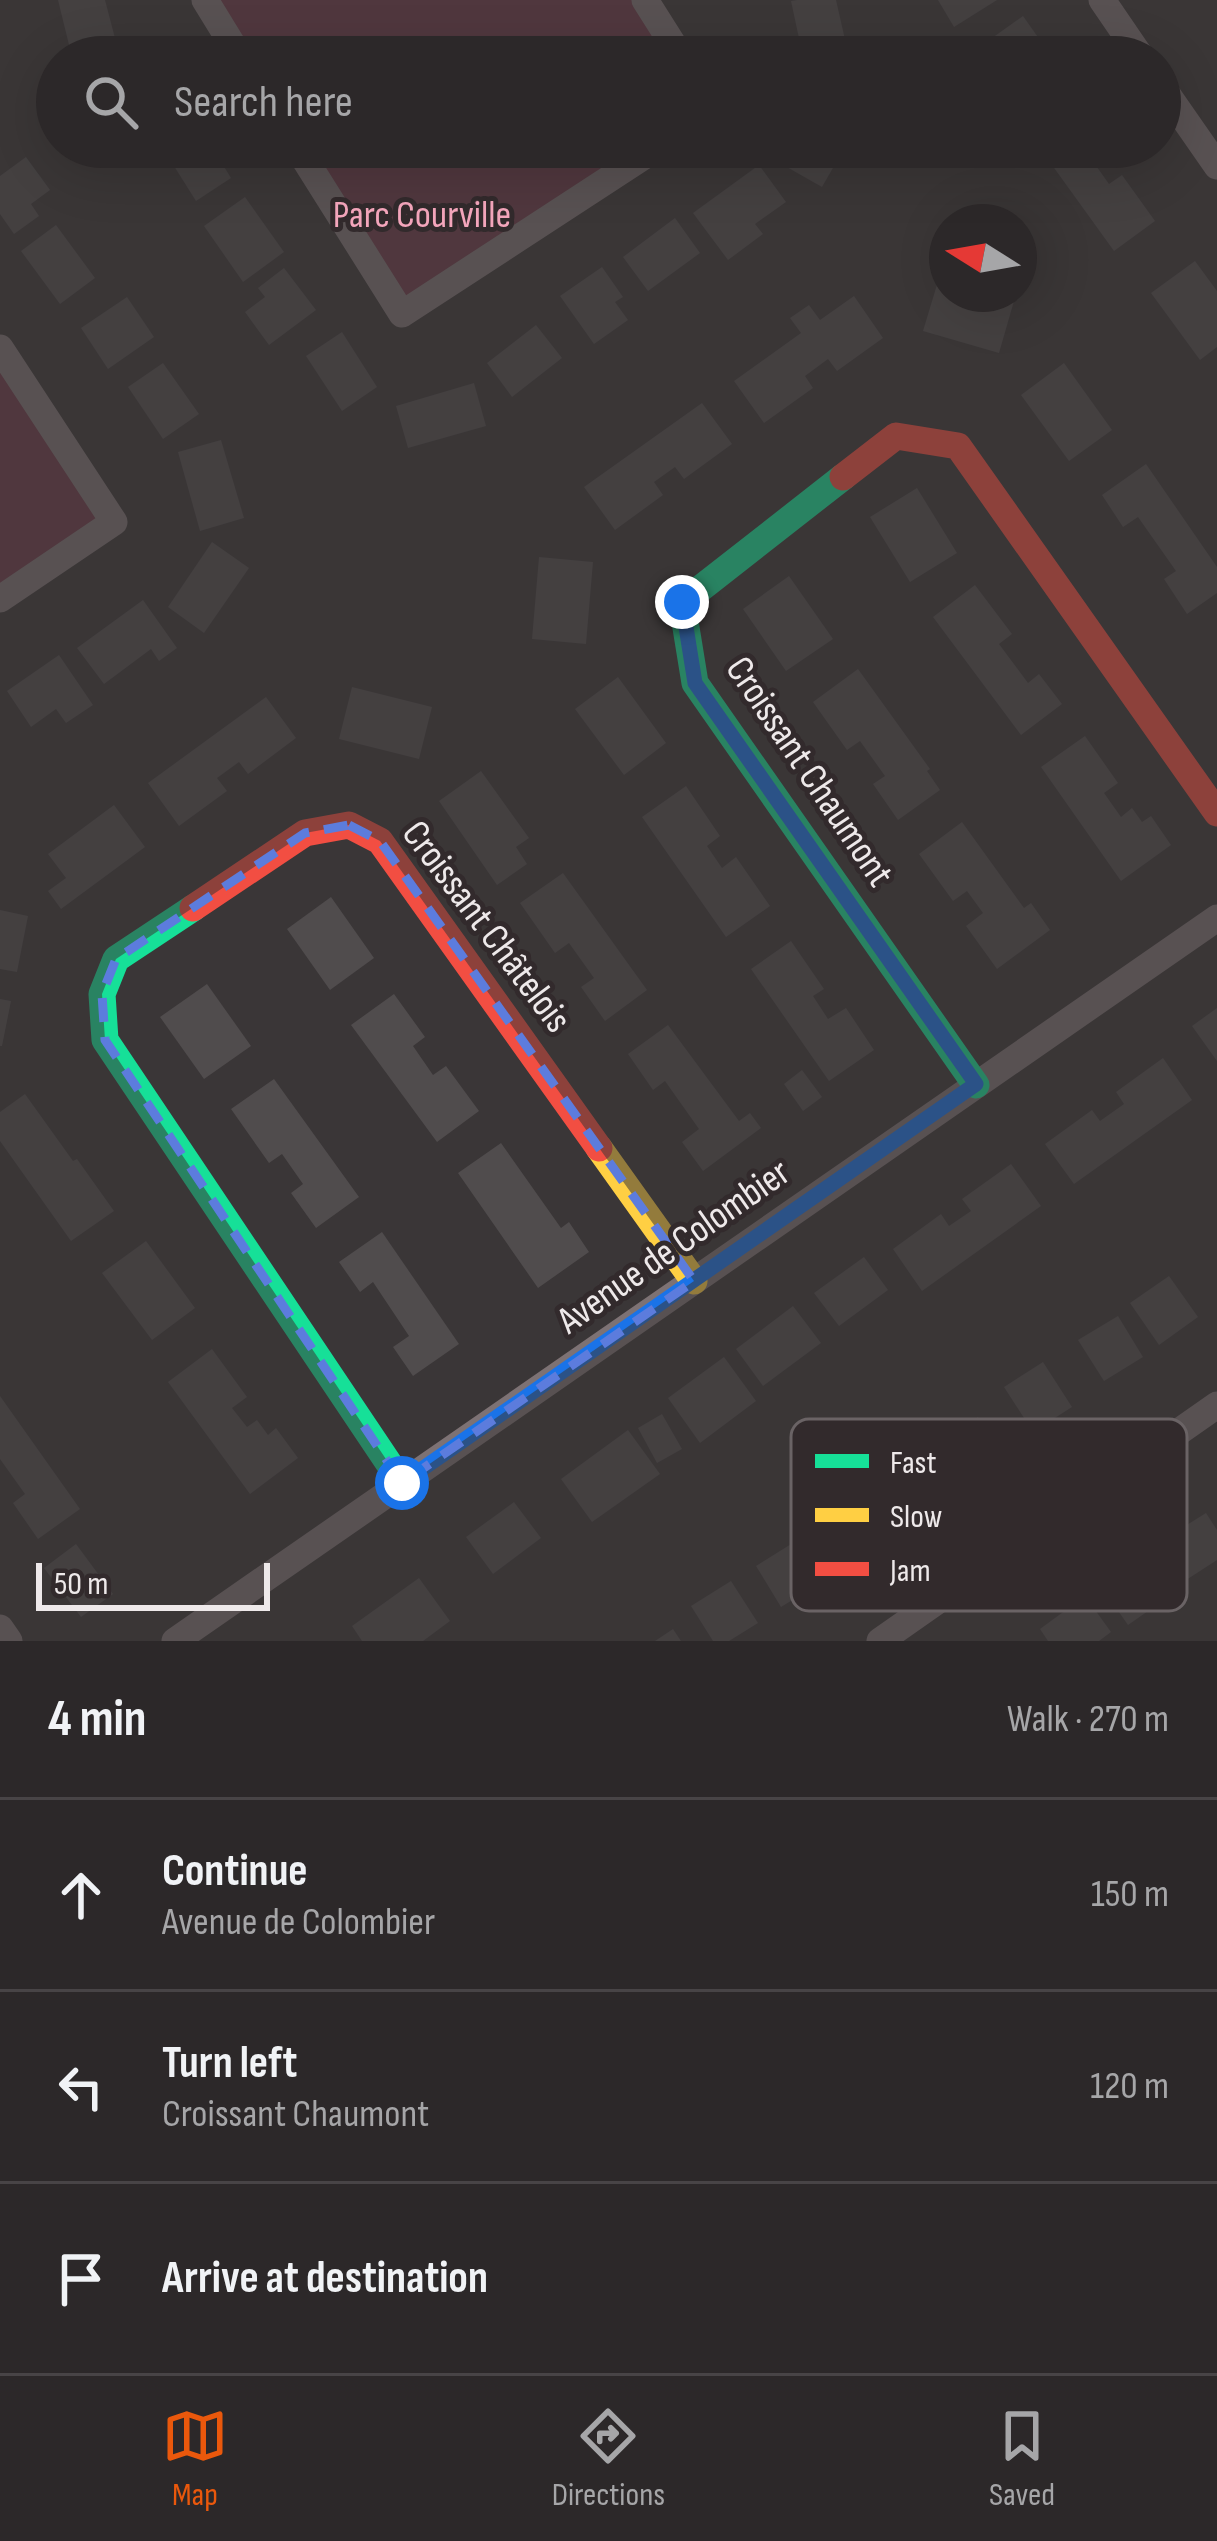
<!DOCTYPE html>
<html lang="en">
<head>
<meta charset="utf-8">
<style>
  :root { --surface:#2c2829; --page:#343031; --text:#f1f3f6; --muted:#a6a6a8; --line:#484446; --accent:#ea580c }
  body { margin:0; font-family:"Sofia Sans Condensed",sans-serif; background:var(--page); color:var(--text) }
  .compass { position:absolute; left:929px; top:204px; width:108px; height:108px; border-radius:50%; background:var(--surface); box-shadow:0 12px 48px #0002; rotate:281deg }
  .scale { position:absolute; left:36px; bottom:30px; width:234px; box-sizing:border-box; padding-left:12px; border:6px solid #eee9ea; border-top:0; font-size:33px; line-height:42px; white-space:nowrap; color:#eee9ea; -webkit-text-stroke:9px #322a2c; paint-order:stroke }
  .stop { position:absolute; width:36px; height:36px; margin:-27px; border:9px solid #1a73e8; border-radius:50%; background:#fff }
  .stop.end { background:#1a73e8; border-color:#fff; box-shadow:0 3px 12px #0008 }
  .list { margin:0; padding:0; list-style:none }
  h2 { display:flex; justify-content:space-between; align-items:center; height:156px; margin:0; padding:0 48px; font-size:51px }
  h2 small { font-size:39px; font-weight:400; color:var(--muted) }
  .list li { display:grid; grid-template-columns:78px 1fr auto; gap:36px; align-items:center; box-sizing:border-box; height:192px; padding:0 48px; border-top:3px solid var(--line) }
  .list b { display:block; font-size:45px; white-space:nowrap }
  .list p { margin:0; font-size:39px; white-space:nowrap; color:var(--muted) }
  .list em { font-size:39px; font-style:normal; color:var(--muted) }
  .icon { flex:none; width:66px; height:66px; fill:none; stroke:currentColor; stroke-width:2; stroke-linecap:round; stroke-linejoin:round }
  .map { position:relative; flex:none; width:1217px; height:1641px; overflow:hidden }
  .search { position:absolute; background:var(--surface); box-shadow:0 12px 48px #0002; left:36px; right:36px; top:36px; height:132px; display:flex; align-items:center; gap:30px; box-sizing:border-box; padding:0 42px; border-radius:66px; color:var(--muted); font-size:45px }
  .sheet { height:732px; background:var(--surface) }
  nav { display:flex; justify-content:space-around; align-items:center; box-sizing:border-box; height:168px; border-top:3px solid var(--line); background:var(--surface); font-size:33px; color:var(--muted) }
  nav a { display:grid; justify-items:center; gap:6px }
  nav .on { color:var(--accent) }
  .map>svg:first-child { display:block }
  .green { fill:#6a3948 }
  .building { fill:#504c4d }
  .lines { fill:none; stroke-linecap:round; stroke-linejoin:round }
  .street { stroke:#7d7274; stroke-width:27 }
  .fast { stroke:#16e098; stroke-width:27 }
  .slow { stroke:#ffcf43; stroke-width:27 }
  .jam { stroke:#f24e42; stroke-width:27 }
  .route { stroke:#1a73e8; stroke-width:15 }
  .marked { fill:none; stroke:#5c7cdd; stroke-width:9; stroke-dasharray:24 15; stroke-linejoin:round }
  .labels { text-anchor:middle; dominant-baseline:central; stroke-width:10; stroke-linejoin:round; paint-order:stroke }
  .park-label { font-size:39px; fill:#f4a6bc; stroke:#322a2c }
  .street-label { font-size:39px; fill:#eee9ea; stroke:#322a2c }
  .key { fill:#322a2c; stroke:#6a6365; stroke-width:3 }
  .key-label { font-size:33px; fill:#eee9ea }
</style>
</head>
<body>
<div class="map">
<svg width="1217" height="1641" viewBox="0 0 1217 1641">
  <rect width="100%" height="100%" fill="#3a3637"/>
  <g class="green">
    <path d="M205,0H650L688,57H241Z"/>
    <path d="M297,147H654L400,309Z"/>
    <path d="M0,347L116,519L0,595Z"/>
  </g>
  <g class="building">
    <path d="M58,0H105L116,42L71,53Z"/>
    <path d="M797,0H836L849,57H803L791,1Z"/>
    <path d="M938,0H997L954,27Z"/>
    <path d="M1023,16L1052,57H995L985,43Z"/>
    <path d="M162,147H212L231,178L196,201Z"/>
    <path d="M795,147H845L822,187L785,166Z"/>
    <path d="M1039,147H1101L1104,151L1092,160L1109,184L1122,175L1155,221L1114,251Z"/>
    <path d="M26,157L50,190L31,204L39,216L14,234L0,214V176Z"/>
    <path d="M759,165L786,202L755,224L763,234L728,260L693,213Z"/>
    <path d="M245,197L284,252L243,282L204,226Z"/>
    <path d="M675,218L700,253L648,291L623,257Z"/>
    <path d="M56,225L95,278L60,304L21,251Z"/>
    <path d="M1195,261L1217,291V347L1200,360L1151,293Z"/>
    <path d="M602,267L623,297L615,302L628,320L594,344L560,296Z"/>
    <path d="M284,268L316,310L269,345L245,312L265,297L258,288Z"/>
    <path d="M939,278L947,281V294H992L1014,301L999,353L923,331Z"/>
    <path d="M854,296L883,338L837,371L828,359L805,376L813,388L764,423L734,381L801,333L790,318L809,305L820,320Z"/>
    <path d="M127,297L154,337L108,369L81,328Z"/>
    <path d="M536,325L562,358L512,397L487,363Z"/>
    <path d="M342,332L377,387L342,411L306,356Z"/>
    <path d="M163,363L199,414L163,439L128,387Z"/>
    <path d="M1064,363L1112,430L1069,461L1021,395Z"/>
    <path d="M474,383L486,426L408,448L396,406Z"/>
    <path d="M702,403L732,444L684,479L675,467L654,482L663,495L615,530L584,487Z"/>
    <path d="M221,440L244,518L200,531L178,452Z"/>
    <path d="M1146,464L1217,567V593L1187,614L1164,579L1176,571L1138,517L1123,527L1102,495Z"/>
    <path d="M917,488L957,553L910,582L870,517Z"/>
    <path d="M212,542L249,568L204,633L168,607Z"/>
    <path d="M539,557L593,562L586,644L532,639Z"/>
    <path d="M789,576L833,639L786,671L743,609Z"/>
    <path d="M975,585L1012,634L999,644L1028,683L1039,674L1062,704L1021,735L933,617Z"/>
    <path d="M143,600L177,648L159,661L151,649L104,684L77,648Z"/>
    <path d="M59,655L93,705L66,723L56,709L31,727L7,691Z"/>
    <path d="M858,669L930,769L927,771L940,790L898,820L873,784L885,776L860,741L847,750L813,702Z"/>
    <path d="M618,677L666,743L624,775L575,709Z"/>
    <path d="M352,687L432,707L419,759L339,739Z"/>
    <path d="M266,697L296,738L248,774L239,762L217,778L227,791L179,826L148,783Z"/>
    <path d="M1085,736L1118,783L1104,793L1121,817L1132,808L1142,822L1151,816L1171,845L1121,881L1041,767Z"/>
    <path d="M481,771L529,838L516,847L527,864L497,885L439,801Z"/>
    <path d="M686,786L720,836L707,846L722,868L736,857L770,906L726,937L642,817Z"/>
    <path d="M114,805L145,847L61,909L48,891L66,878L48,854Z"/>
    <path d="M962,822L1024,908L1031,903L1050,930L997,969L966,926L983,913L967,891L953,901L919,854Z"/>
    <path d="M563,873L647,990L605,1021L581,987L594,978L569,943L555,953L520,903Z"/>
    <path d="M331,897L374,958L330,990L287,929Z"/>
    <path d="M0,910L28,916L17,972L0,969Z"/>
    <path d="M791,941L824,989L813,996L828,1019L846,1008L874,1050L829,1081L751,969Z"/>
    <path d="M207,984L251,1046L204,1079L160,1017Z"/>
    <path d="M394,994L425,1037L413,1046L433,1075L446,1066L479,1111L437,1142L351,1025Z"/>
    <path d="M0,999L11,1001L2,1046H0Z"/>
    <path d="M1217,1008V1061L1192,1026Z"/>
    <path d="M668,1025L739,1121L750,1113L761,1128L703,1171L682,1142L699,1129L665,1081L653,1090L628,1054Z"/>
    <path d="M1163,1058L1192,1100L1074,1184L1045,1144L1092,1110L1100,1121L1124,1104L1116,1092Z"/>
    <path d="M802,1070L822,1097L803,1111L784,1084Z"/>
    <path d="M274,1079L359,1197L316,1228L291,1193L303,1184L282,1154L269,1163L231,1109Z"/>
    <path d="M25,1094L73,1161L77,1159L114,1211L71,1241L0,1141V1112Z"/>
    <path d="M501,1143L561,1228L569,1222L589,1252L538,1288L458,1173Z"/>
    <path d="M1011,1164L1041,1206L922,1291L893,1249L941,1214L949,1226L971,1211L962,1199Z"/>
    <path d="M382,1232L459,1344L413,1376L393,1347L409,1336L373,1282L360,1292L339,1262Z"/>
    <path d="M146,1241L195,1308L152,1340L102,1273Z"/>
    <path d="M864,1257L888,1290L839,1326L814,1293Z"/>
    <path d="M1169,1276L1198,1317L1159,1345L1130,1303Z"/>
    <path d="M793,1306L821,1343L763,1386L736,1349Z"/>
    <path d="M1118,1316L1143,1357L1104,1381L1078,1340Z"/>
    <path d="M212,1349L247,1397L232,1408L247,1427L257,1420L268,1435L276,1428L298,1458L250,1494L168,1382Z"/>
    <path d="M724,1357L756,1401L700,1443L668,1398Z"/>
    <path d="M1043,1362L1072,1407L1033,1432L1004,1387Z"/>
    <path d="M0,1396L80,1509L38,1539L13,1503L25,1494L0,1459Z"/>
    <path d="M662,1414L682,1449L657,1463L638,1428Z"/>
    <path d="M978,1417L1002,1454L969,1475L945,1438Z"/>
    <path d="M628,1430L660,1474L592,1522L561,1479Z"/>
    <path d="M514,1502L541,1538L493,1574L466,1537Z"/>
    <path d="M1206,1513L1217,1530V1560L1183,1582L1158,1543Z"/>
    <path d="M804,1536L825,1570L808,1581L812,1588L781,1607L756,1566Z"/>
    <path d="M76,1544L113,1594L81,1617L44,1568Z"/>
    <path d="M1141,1552L1171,1595L1128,1625L1098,1582Z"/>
    <path d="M419,1578L450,1621L423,1641H362L352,1626Z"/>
    <path d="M731,1581L758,1623L729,1641H713L691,1606Z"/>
    <path d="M1085,1596L1111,1632L1099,1641H1048L1040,1629Z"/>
    <path d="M673,1629L681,1641H655Z"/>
  </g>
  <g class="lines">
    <g class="street">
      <path d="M205,0L240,57"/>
      <path d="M645,0L681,57"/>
      <path d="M1102,0L1141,57"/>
      <path d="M1160,84L1217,166"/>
      <path d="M297,147L402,314L658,147"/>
      <path d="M0,348L114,522L0,599"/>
      <path d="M0,1628L9,1641"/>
      <path d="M175,1641L1217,918"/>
      <path d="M880,1641L1217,1405"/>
    </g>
    <g class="fast">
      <path d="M843,477L682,603L695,683L976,1085"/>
      <path d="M193,908L116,959L102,994L105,1040L402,1483"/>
    </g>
    <path class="slow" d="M599,1148L694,1281"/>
    <g class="jam">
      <path d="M843,477L896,436L958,446L1217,813"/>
      <path d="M193,908L305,833L349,825L380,841L599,1148"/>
    </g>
  </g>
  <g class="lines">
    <path class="route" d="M402,1483L976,1084L695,683L682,602"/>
  </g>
  <path d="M0 0H1217V1641H0ZM349,825L380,841L694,1281L402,1483L105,1040L102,994L116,959L305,833Z" fill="#3a3637" fill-opacity=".55" fill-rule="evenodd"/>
  <path class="marked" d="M349,825L380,841L694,1281L402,1483L105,1040L102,994L116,959L305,833Z"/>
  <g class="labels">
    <g class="park-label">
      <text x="422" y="215">Parc Courville</text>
    </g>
    <g class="street-label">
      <text transform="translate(809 772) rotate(56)">Croissant Chaumont</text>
      <text transform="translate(486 927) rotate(53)">Croissant Châtelois</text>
      <text transform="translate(674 1247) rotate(-35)">Avenue de Colombier</text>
    </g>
  </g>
  <rect x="791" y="1419" width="396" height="192" rx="18" class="key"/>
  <rect x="815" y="1454" width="54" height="14" fill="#16e098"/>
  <rect x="815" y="1508" width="54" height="14" fill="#ffcf43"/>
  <rect x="815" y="1562" width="54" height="14" fill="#f24e42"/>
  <g class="key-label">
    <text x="890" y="1473">Fast</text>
    <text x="890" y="1527">Slow</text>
    <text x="890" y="1581">Jam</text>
  </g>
</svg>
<svg class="compass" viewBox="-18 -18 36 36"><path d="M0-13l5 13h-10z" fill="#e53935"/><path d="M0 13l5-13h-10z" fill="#a6a6a8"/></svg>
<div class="scale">50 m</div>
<div class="stop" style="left:402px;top:1483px"></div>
<div class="stop end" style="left:682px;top:602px"></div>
<div class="search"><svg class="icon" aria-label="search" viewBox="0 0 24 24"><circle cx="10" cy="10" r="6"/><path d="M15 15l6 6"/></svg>Search here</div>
</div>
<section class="sheet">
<h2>4 min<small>Walk · 270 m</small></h2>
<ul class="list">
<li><svg class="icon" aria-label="ahead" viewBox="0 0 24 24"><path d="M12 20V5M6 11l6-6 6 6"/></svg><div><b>Continue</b><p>Avenue de Colombier</p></div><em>150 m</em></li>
<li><svg class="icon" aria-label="left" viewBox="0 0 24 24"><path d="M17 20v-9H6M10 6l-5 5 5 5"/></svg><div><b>Turn left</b><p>Croissant Chaumont</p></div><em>120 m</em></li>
<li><svg class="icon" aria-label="arrive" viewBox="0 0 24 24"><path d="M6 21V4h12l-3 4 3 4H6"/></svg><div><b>Arrive at destination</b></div></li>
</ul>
</section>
<nav>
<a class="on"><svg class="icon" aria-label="map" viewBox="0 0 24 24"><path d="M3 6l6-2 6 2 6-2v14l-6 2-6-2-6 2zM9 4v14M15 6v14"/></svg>Map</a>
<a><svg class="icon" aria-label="directions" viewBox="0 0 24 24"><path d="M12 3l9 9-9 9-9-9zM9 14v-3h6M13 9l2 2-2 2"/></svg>Directions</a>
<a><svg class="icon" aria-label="saved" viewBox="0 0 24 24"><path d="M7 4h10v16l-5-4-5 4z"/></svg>Saved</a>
</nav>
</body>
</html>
